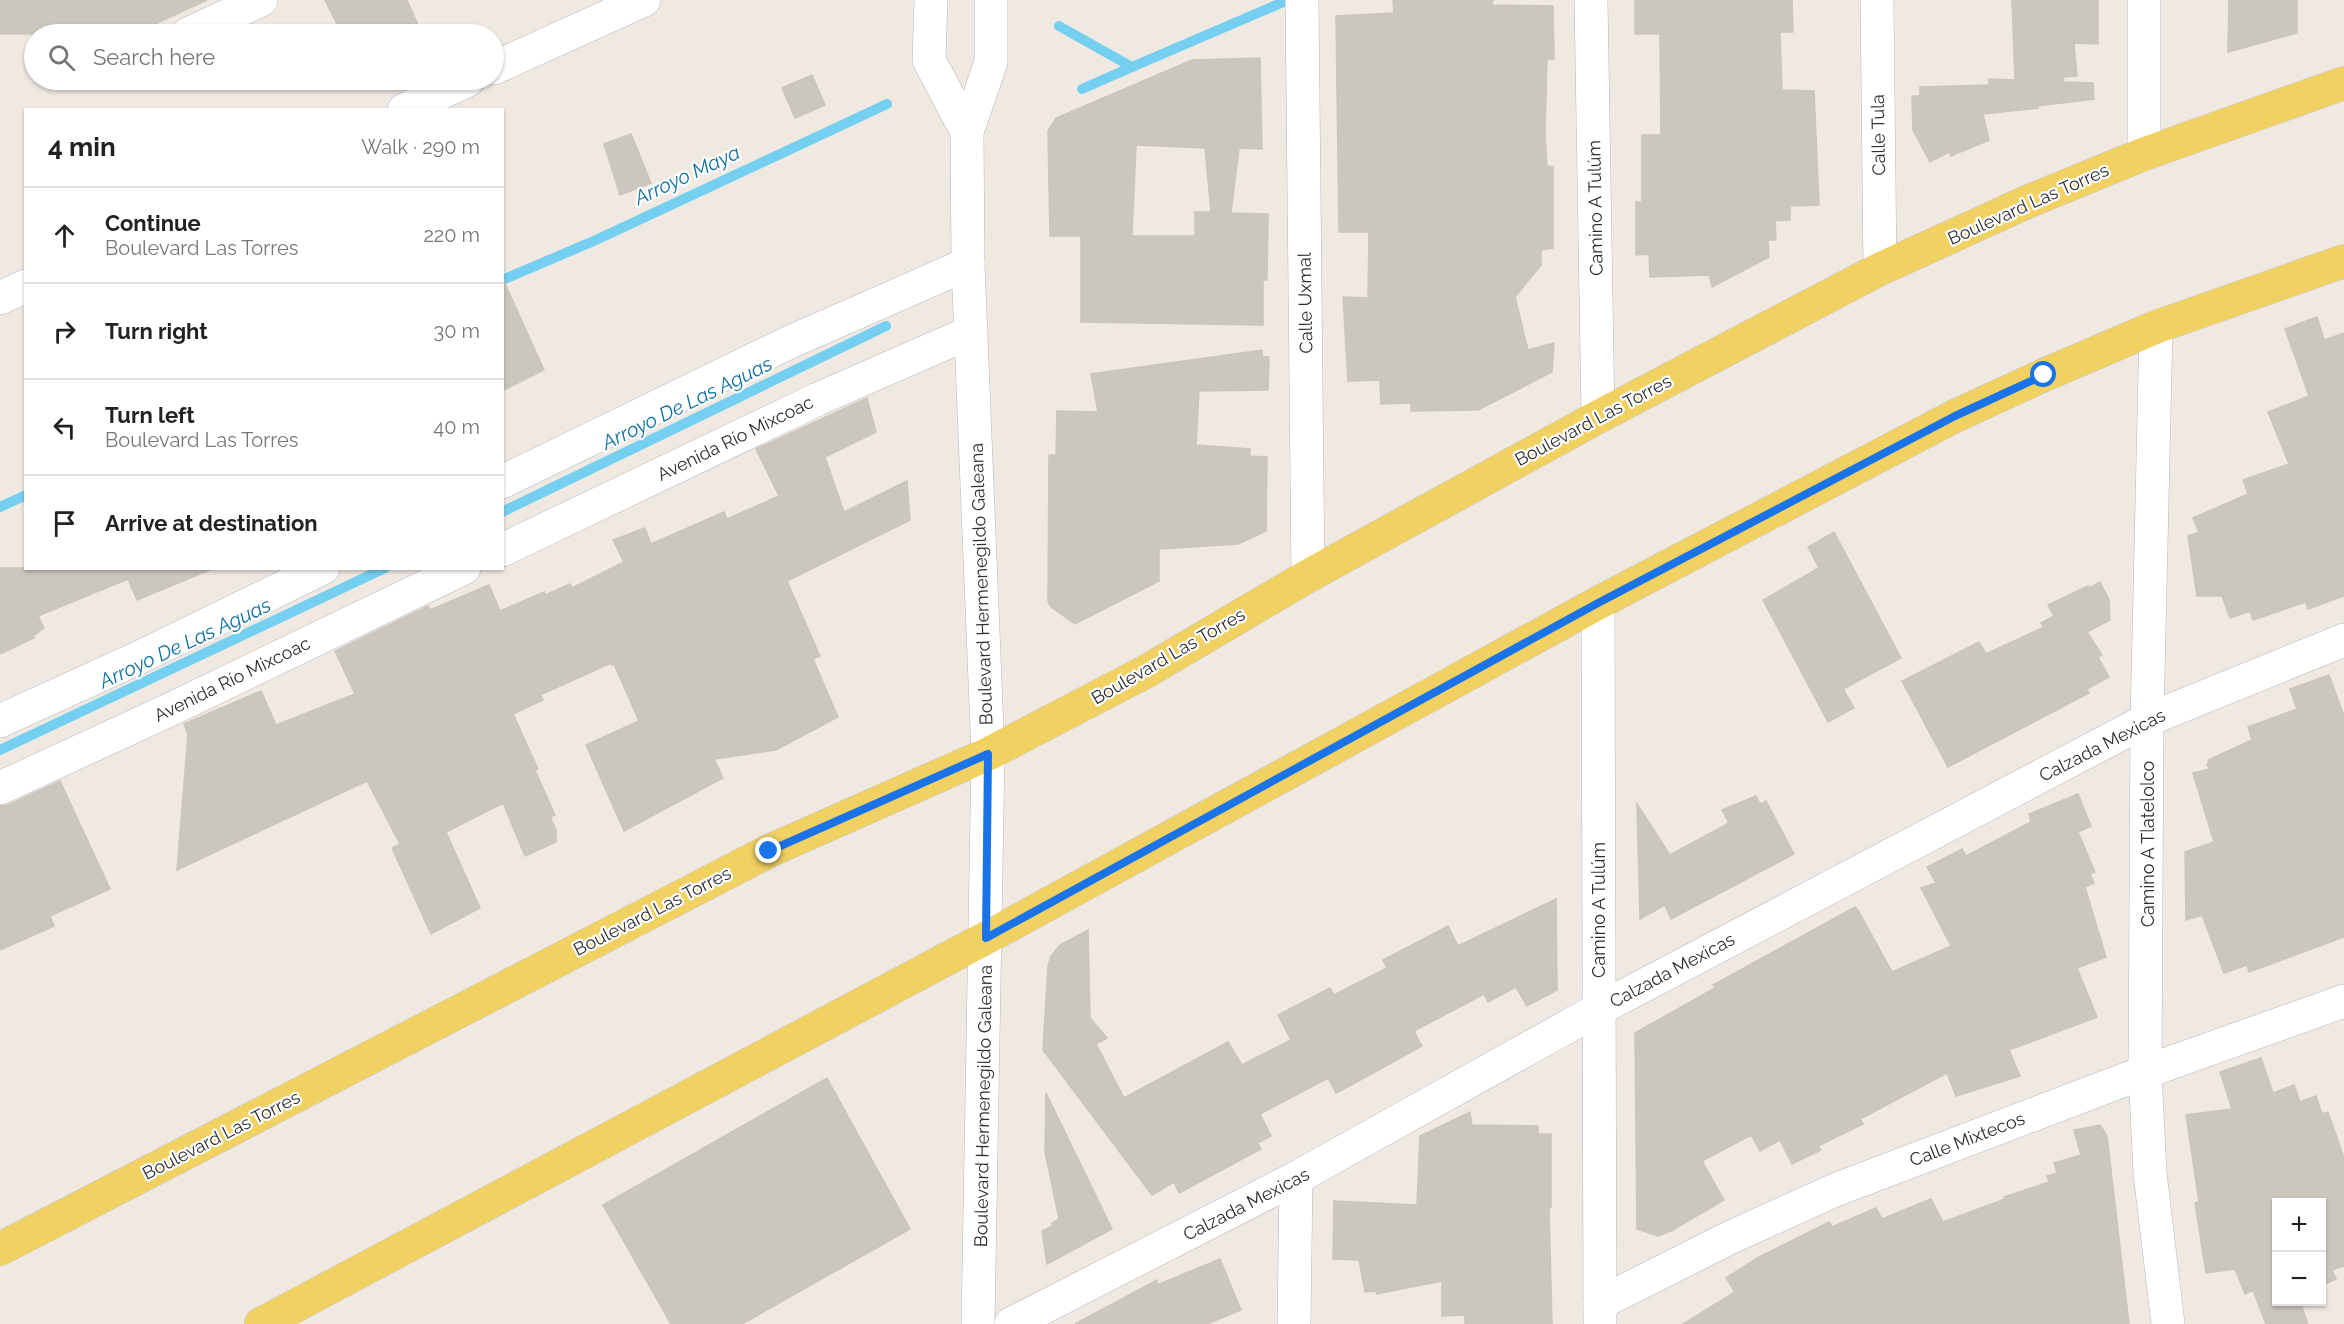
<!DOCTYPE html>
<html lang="en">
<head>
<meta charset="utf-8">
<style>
  :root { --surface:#fff; --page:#f2f2f2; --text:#222; --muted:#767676; --line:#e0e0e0 }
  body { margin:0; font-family:Raleway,sans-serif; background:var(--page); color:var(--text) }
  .controls { position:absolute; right:18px; bottom:18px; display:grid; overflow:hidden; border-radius:0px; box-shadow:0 2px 4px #0004 }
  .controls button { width:54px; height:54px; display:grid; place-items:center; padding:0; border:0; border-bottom:2px solid var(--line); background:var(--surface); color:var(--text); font:30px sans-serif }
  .stop { position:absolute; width:18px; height:18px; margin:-14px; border:4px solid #1a73e8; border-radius:50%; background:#fff }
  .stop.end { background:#1a73e8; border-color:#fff; box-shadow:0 2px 6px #0008 }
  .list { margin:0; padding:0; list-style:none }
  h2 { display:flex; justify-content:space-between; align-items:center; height:78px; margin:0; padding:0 24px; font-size:26px }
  h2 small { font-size:20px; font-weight:400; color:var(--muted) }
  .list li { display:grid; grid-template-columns:39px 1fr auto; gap:18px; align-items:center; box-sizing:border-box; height:96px; padding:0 24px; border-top:2px solid var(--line) }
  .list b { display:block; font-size:22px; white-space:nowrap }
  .list p { margin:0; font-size:20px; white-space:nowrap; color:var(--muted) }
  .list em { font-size:20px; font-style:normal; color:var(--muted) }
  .icon { flex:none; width:33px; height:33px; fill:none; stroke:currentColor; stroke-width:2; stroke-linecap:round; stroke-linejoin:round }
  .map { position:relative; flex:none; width:2344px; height:1324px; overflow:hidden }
  .search { position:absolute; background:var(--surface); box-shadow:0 2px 4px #0004; left:24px; top:24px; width:480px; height:66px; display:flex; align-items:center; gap:15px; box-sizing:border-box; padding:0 21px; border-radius:33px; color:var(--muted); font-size:22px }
  .panel { position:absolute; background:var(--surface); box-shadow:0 2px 4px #0004; left:24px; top:108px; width:480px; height:462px; border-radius:0px }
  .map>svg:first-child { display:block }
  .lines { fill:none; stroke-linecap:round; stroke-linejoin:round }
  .stream { stroke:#75cff0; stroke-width:10 }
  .building { fill:#cbc7bf; stroke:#cbc5ba; stroke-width:1.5; fill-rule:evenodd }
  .minor-casing { stroke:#b4b7c1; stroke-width:34 }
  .secondary-casing { stroke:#b4b7c1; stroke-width:34 }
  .primary-casing { stroke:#c9c9c9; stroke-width:34 }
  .minor { stroke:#fff; stroke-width:33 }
  .secondary { stroke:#fff; stroke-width:33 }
  .primary { stroke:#f2d163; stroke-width:33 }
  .route { stroke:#1a73e8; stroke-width:8 }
  .labels { text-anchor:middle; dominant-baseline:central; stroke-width:4.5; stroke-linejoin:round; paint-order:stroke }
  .street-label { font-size:18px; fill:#2e2e2e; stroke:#fff }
  .water-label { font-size:20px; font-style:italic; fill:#0d6fa3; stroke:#fff }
</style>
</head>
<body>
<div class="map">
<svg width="2344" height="1324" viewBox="0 0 2344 1324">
  <rect width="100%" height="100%" fill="#efe9e1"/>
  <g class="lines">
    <g class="stream">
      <path d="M1059,26L1132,67L1288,0"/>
      <path d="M1082,89L1132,67"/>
      <path d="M502,280L596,240L887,104"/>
      <path d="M0,507L26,495"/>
      <path d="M502,512L886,326"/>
      <path d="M0,750L385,568"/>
    </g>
  </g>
  <g class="building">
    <path d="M0,0H207L133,34H0Z"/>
    <path d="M325,0H407L422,34H342Z"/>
    <path d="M1393,0H1493L1492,5L1553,6L1554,59H1547L1545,133L1547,166L1553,167V248L1541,250V265L1515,297L1528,350L1554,343L1552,372L1478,410L1411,411V403L1381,404L1380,380L1348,381L1343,297L1368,298L1369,232H1339L1336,16L1394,13Z"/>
    <path d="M1635,0H1792L1793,32H1780L1782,90L1814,91L1819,205L1790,206V220L1775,221L1776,240H1768L1769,257L1712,287L1709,275L1650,277L1649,254L1636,255V202H1642V135H1661L1660,34H1635Z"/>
    <path d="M2012,0H2098V44L2074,43L2077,76L2063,77L2064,82L2093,83L2094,99L2037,106L2038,108L1983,114L1989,140L1951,156L1949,152L1930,162L1913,130L1912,96H1920V87L1989,85V79L2015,80Z"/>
    <path d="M2229,0H2297V33L2228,52Z"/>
    <path d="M1260,58L1262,149L1239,148L1231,213L1268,214L1267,280H1263V325L1081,322V236H1050L1048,131L1056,118L1192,60ZM1136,145L1205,148L1211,212H1195V236H1132Z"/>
    <path d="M812,75L825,105L795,118L782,88Z"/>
    <path d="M631,134L651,183L620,195L604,144Z"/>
    <path d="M502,277L544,370L502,391Z"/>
    <path d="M2317,317L2324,340L2344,333V596L2308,609L2306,602L2253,620L2250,611L2230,618L2222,596H2197L2188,536L2199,532L2193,518L2248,494L2243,480L2289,464L2268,412L2309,396L2285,329Z"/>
    <path d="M1262,350V357H1269L1268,390L1199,391L1196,445L1250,449V456L1267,457L1266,531L1238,544L1159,549V581L1075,624L1051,607L1048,601L1049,455H1056L1057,411L1098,412L1091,374Z"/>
    <path d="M867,398L876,432L825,457L844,512L907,481L910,520L787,581L820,656L813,659L838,717L776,750L714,759L723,778L624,831L586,745L639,721L614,664L612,665L611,663L540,695L543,700L513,714L538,769L535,770L555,815L550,817L556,830V842L525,856L503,803L446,832L480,908L431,934L392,848L400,844L367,781L177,870L188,734L184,724L261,691L276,725L355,694L335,651L428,606L430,610L489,585L500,611L544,592L545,595L570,584L572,588L624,562L613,540L645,528L651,544L724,512L727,519L779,496L756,449Z"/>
    <path d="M1834,532L1901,658L1843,689L1854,708L1828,722L1763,600L1819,568L1808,547Z"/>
    <path d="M0,568H212V569L137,600L128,579L38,616L44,628L33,636L34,638L0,654Z"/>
    <path d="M2100,582L2109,600L2110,620L2087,632L2102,655L2098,657L2109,677L2087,689L2089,693L1948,767L1902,681L1979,642L1986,654L2044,627L2041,623L2054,616L2048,605L2088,586L2089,588Z"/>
    <path d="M2329,675L2344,716V937L2249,972L2247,965L2224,973L2202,915L2186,920L2185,852L2214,842L2193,773L2209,769L2207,764L2210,763L2208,760L2252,740L2248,727L2297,709L2290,689Z"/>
    <path d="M60,781L110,889L50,916L54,926L0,950V806L8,805Z"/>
    <path d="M2078,794L2091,826L2078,832L2095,872L2090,874L2094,883L2085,887L2106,957L2077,968L2097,1017L2009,1050L2020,1076L1956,1096L1947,1073L1860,1119L1863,1124L1818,1146L1821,1150L1792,1164L1780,1140L1760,1151L1751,1135L1702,1161L1724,1200L1671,1231L1658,1236L1637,1229L1635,1033L1715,988L1713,985L1855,907L1858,910L1892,972L1951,946L1921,888L1936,883L1927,867L1962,849L1966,856L2031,822L2029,814Z"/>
    <path d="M1756,796L1760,804L1766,801L1794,854L1671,919L1665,905L1640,919L1637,804L1670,855L1729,823L1722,810Z"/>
    <path d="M1556,899L1557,990L1527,1006L1516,987L1488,1002L1484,994L1414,1031L1422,1046L1353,1084L1336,1093L1328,1078L1260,1114L1271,1136L1257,1143L1261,1149L1179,1193L1174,1182L1152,1195L1043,1050L1048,966L1051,956L1060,945L1088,930L1090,1018L1107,1038L1096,1044L1124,1098L1228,1042L1242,1065L1291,1040L1278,1015L1330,988L1334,995L1387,968L1383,960L1448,926L1458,946Z"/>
    <path d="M2261,1058L2273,1093L2294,1085L2300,1102L2316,1096L2322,1114L2328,1112L2344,1158V1266L2332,1270L2336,1279L2322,1285V1203H2277V1302H2300L2308,1324H2266L2253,1290L2245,1294L2235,1269L2206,1273L2195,1203L2199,1202L2186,1115L2232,1109L2220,1072Z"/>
    <path d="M827,1078L910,1229L742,1324H671L603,1205Z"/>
    <path d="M1046,1093L1112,1229L1047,1264L1042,1231L1053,1226L1052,1223L1059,1219L1045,1152Z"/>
    <path d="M1470,1112L1472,1125L1538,1126V1134H1551V1207H1549L1552,1324H1465V1315L1442,1316V1281L1377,1294L1376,1291L1365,1292L1359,1260L1333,1259L1334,1201L1417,1205L1420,1136Z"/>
    <path d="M2100,1125L2107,1136L2129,1324H1683L1735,1292L1726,1278L1759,1257L1829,1222L1832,1227L1876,1208L1882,1219L1931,1199L1943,1222L2005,1199L2004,1197L2049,1182L2047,1176L2057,1173L2054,1163L2081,1155L2074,1130Z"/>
    <path d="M1220,1259L1241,1310L1207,1324H1075L1157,1280V1285Z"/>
  </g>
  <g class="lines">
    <g class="minor-casing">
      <g id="minor">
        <path d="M1302,0L1308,576"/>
        <path d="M1591,0L1598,417"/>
        <path d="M1877,0L1880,269"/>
        <path d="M188,34L261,0"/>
        <path d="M494,68L644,0"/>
        <path d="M404,110L468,80"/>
        <path d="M2144,154V0"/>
        <path d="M0,298L26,286"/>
        <path d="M2156,327L2147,720L2145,1072L2150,1173L2168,1324"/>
        <path d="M502,482L790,342L968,264"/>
        <path d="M502,550L818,399L971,332"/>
        <path d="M1598,603L1600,1322"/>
        <path d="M0,721L138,658L323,568"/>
        <path d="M0,788L167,711L464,568"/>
        <path d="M1600,1303L1729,1238L1835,1190L2145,1072L2344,1001"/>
        <path d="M1011,1324L1296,1178L1599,1009L2147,720L2344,640"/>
        <path d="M1294,1324L1296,1178"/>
      </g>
    </g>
    <g class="secondary-casing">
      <g id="secondary">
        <path d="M931,0L929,60L967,132"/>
        <path d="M978,1324L988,754L968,264L967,132L991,62V0"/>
      </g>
    </g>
    <g class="primary-casing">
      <g id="primary">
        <path d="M0,1249L769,851L988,754L1147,671L1308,576L1598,417L1880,269L2027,202L2144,154L2344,83"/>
        <path d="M261,1324L986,938L1598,603L1955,416L2044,375L2156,327L2344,261"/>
      </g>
    </g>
    <use href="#minor" class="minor"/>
    <use href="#secondary" class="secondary"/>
    <use href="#primary" class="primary"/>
  </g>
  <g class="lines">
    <path class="route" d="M769,851L988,754L986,938L1598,603L1955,416L2044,375"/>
  </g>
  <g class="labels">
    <g class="street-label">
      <text transform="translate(1878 135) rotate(-91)">Calle Tula</text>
      <text transform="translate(2028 204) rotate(-24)">Boulevard Las Torres</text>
      <text transform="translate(1595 208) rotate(-91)">Camino A Tulúm</text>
      <text transform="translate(1305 303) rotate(-91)">Calle Uxmal</text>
      <text transform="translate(1593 420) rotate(-28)">Boulevard Las Torres</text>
      <text transform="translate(735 438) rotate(-26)">Avenida Río Mixcoac</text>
      <text transform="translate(981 584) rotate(-92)">Boulevard Hermenegildo Galeana</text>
      <text transform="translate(1168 656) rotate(-30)">Boulevard Las Torres</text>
      <text transform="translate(232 679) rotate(-26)">Avenida Río Mixcoac</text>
      <text transform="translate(2102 745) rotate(-27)">Calzada Mexicas</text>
      <text transform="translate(2147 844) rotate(-90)">Camino A Tlatelolco</text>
      <text transform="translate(1598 910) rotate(-90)">Camino A Tulúm</text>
      <text transform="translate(652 911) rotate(-27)">Boulevard Las Torres</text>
      <text transform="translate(1672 970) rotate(-28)">Calzada Mexicas</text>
      <text transform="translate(983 1106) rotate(-89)">Boulevard Hermenegildo Galeana</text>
      <text transform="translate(221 1135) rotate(-27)">Boulevard Las Torres</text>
      <text transform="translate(1967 1139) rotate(-21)">Calle Mixtecos</text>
      <text transform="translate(1246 1204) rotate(-27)">Calzada Mexicas</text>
    </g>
    <g class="water-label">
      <text transform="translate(687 175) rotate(-25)">Arroyo Maya</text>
      <text transform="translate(687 403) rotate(-26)">Arroyo De Las Aguas</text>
      <text transform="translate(185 643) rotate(-25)">Arroyo De Las Aguas</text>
    </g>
  </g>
</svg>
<div class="controls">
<button>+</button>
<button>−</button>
</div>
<div class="stop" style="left:2044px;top:375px"></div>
<div class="stop end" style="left:769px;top:851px"></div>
<div class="search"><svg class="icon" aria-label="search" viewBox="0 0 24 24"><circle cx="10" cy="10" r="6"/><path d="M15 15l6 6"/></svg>Search here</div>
<section class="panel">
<h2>4 min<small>Walk · 290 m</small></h2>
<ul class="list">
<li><svg class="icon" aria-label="ahead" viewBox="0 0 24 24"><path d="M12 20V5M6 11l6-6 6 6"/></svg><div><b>Continue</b><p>Boulevard Las Torres</p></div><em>220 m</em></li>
<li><svg class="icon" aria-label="right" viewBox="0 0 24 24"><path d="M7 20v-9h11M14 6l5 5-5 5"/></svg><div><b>Turn right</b></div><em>30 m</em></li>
<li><svg class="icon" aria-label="left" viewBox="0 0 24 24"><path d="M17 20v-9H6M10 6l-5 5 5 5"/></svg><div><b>Turn left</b><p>Boulevard Las Torres</p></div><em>40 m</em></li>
<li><svg class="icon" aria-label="arrive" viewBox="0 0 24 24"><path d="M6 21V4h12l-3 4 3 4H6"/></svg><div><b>Arrive at destination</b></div></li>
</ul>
</section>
</div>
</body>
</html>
